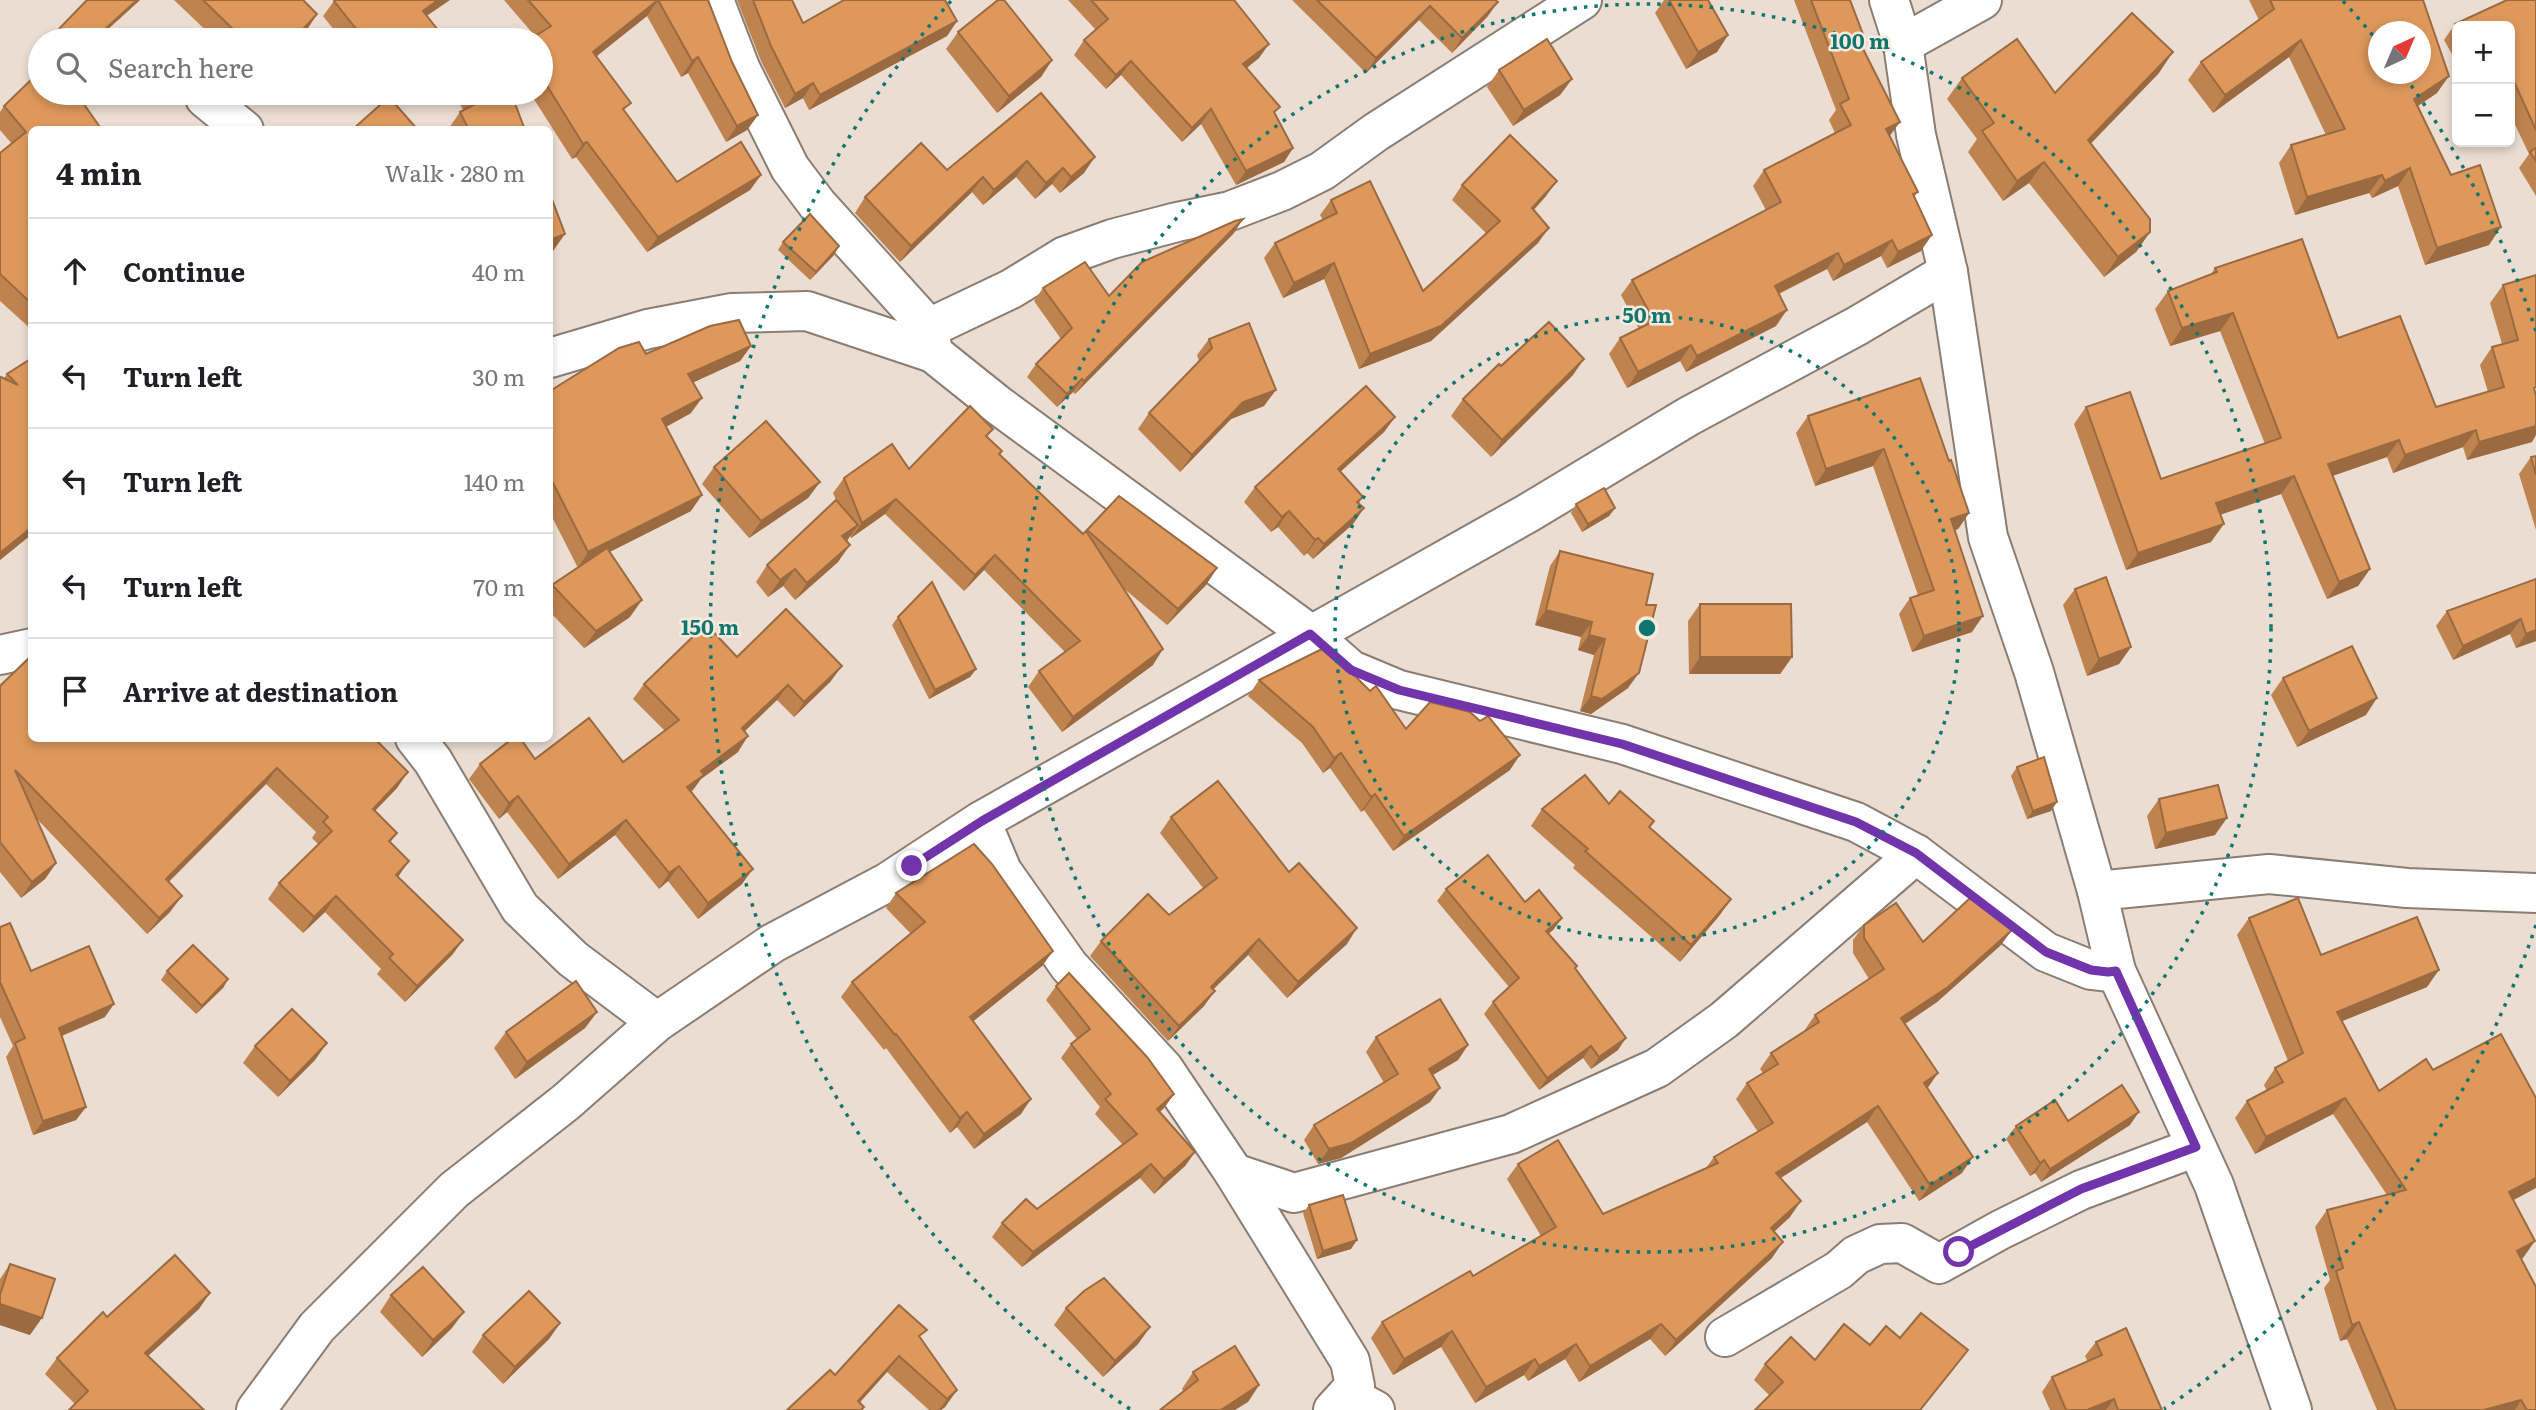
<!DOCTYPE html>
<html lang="en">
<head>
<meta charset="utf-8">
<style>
  :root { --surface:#fff; --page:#f2f2f2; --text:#202124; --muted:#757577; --line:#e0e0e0 }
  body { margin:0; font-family:Literata,serif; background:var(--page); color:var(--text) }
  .controls { position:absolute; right:21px; top:21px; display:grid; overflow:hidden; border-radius:10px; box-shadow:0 4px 10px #0003 }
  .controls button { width:63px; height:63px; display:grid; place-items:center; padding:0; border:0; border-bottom:2px solid var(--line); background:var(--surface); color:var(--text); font:35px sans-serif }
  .compass { position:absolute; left:2368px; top:21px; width:63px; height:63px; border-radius:50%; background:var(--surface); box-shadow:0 4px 10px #0003; rotate:44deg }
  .stop { position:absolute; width:21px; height:21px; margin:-16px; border:5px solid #7134aa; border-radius:50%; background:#fff }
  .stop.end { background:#7134aa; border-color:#fff; box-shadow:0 2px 7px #0008 }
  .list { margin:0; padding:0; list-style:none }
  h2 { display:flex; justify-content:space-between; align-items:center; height:91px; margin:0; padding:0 28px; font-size:30px }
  h2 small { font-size:23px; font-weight:400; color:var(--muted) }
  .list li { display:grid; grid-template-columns:46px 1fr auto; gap:21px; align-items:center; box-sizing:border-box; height:105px; padding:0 28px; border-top:2px solid var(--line) }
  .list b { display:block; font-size:26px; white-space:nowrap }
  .list em { font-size:23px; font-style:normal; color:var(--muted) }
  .icon { flex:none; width:38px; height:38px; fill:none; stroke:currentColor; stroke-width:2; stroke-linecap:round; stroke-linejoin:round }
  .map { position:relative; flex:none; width:2536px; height:1410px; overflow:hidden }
  .search { position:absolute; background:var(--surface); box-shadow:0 4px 10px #0003; left:28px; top:28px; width:525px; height:77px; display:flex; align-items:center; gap:18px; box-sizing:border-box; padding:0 24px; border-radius:38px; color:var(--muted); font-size:26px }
  .panel { position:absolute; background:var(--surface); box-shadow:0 4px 10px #0003; left:28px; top:126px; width:525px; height:616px; border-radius:10px }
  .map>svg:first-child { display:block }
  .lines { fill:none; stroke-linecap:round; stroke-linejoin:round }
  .minor-casing { stroke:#8a7d73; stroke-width:42 }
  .minor { stroke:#fff; stroke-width:38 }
  .wall { fill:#bf834f }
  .shaded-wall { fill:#9b6a40 }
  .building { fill:#de985c; stroke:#9b6a40; stroke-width:2; fill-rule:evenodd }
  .route { stroke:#7134aa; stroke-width:9 }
  .ring { fill:none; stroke:#0f766e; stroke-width:3.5; stroke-dasharray:3.5 7 }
  .centre { fill:#0f766e; stroke:#f8eadf; stroke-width:3.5 }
  .ring-label { font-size:21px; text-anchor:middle; font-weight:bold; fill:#0f766e; stroke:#f8eadf; stroke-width:5; stroke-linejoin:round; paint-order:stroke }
</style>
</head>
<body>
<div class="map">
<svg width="2536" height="1410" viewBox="0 0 2536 1410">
  <rect width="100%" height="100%" fill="#ebddd2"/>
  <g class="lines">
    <g class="minor-casing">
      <g id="minor">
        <path d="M714,0L741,70L790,168L817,204L929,328"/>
        <path d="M1889,0L1903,44L1916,135L1948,272L1988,537L2034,672L2097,891L2116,971L2214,1185L2292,1410"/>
        <path d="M1903,44L1982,0"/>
        <path d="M205,98L244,130"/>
        <path d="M933,353L929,328L1011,289L1065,256L1112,239L1177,222L1230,211L1282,191L1322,171L1376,132L1582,0"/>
        <path d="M550,358L648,329L732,313L807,311L933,353L998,405L1310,634L1351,670L1399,690L1622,744L1856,822L1916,854L2046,952L2091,970L2108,972L2116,971"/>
        <path d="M0,655L32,648"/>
        <path d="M415,738L433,761L520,908L573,959L657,1022"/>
        <path d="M981,821L1002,871L1069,966L1164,1069L1234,1173L1294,1193L1511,1134L1657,1068L1724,1020L1916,854"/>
        <path d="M2097,891L2269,874L2407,888L2536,893"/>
        <path d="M1234,1173L1350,1361L1355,1386L1333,1410"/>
        <path d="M1725,1337L1839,1270L1856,1255L1880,1244L1902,1243L1939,1264L2000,1230L2081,1190L2196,1147"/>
        <path d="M1347,1395L1375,1410"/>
        <path d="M256,1410L317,1327L454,1190L566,1102L657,1022L773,943L888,882L981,821L1528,513L1689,416L1857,326L1948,272"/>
      </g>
    </g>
    <use href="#minor" class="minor"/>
  </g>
  <g class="wall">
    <path d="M140,0L96,40H49L54,34Z"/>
    <path d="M174,0H303L317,14L306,31L297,40H216Z"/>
    <path d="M504,0H708L732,62L758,115L747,130L726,142L688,73L681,77L647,16L596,56L625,112L677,182L761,175L750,190L647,252L576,157L572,159L530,93H541V40L535,36Z"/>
    <path d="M737,0H792L803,23L957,21L947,36L809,110L803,98L785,108L761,61Z"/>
    <path d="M1068,0H1234L1259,58L1247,68L1275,114L1293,148L1284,162L1236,185L1201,124L1182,142L1121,75L1106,89L1074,55L1084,40L1096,30Z"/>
    <path d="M1292,0H1495L1498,2L1487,17L1452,53L1419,20L1366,73Z"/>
    <path d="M1664,0H1708L1728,35L1717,52L1686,69L1655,13Z"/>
    <path d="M1794,0H1850L1864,37L1860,43L1890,137L1918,192L1914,197L1921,251L1887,268L1881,256L1833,281L1827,269L1779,294L1776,326L1686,372L1680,361L1627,388L1609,354L1620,338L1639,329L1621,295L1632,280L1766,210L1753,186L1764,170L1835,133L1829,120L1836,110Z"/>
    <path d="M2249,0H2423L2437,93L2418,106L2451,175L2489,245L2425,265L2398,186L2372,198L2369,193L2295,215L2279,163L2291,145L2326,135L2289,57L2213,113L2188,80L2201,62L2259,20Z"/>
    <path d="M2536,0V196L2519,168L2529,154L2510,114V26H2457V63L2444,40L2455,24Z"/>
    <path d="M334,1L427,16L431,40H342L323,16Z"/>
    <path d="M958,32L1052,60L1041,77L997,113L946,49Z"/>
    <path d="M1499,70L1572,79L1560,95L1513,126L1487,87Z"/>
    <path d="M2159,73L2091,143L2150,232L2136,252L2104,277L2029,183L2003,201L1968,152L1977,139L1947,99L1962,78L2055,93Z"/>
    <path d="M458,93H511L525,130H449V128L460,112L463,110L456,96Z"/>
    <path d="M1041,93L1084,173L1060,193L1052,184L1035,199L1016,177L983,205L972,192L900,262L855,213L865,197L947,170Z"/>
    <path d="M4,106L32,130V330L0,301V153L12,144L0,130V112Z"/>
    <path d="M1462,185L1546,196L1534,210L1538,243L1431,341L1359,369L1324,279L1283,298L1264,258L1275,243L1323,220L1320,215L1331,200L1423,291L1486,233L1452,200Z"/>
    <path d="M1234,233L1075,394L1073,392L1057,407L1027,377L1036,364L1061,339L1034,301L1043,288L1109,296Z"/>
    <path d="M783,242L834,255L810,280L778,250Z"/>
    <path d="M2215,268L2338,338L2436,407L2488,392L2480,365L2492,347L2502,344L2490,303L2503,285L2536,275L2532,442L2467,460L2463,447L2393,473L2387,457L2332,476L2370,569L2358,586L2327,599L2281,494L2220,515L2211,542L2126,570L2074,424L2086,407L2161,479L2265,444L2220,331L2170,346L2155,309L2168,291L2211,274Z"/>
    <path d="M1209,339L1264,406L1231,419L1180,472L1138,429L1149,413L1199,361L1197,355Z"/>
    <path d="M751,346L740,361L693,382L691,413L666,427L691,511L609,552L630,617L584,648L550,612V589L552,585L578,568L550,513V391L646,354Z"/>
    <path d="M32,358V534L0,560L4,378L7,374Z"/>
    <path d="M1501,366L1573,375L1491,457L1451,416L1463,399Z"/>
    <path d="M1808,416L1949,461L1969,513L1958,529L1954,530L1972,632L1912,652L1899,614L1910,598L1918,595L1873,466L1815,486L1796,433Z"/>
    <path d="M1395,417L1384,432L1340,472L1363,497L1359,503L1364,508L1353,524L1313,559L1307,553L1304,556L1278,527L1271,532L1244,502L1255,487Z"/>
    <path d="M987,437L999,454L1083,534L1119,496L1217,568L1206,585L1167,625L1122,587L1153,665L1062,732L1028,687L1039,671L1065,652L984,570L964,591L885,514L851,538L850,536L847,541L838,562L795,600L783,586L768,597L756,582L767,565L836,500L833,493L844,478L909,469Z"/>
    <path d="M2536,456V530L2519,474L2531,457Z"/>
    <path d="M714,467L820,482L808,498L749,538L702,484Z"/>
    <path d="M1576,504L1615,508L1609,516L1582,532L1571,513Z"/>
    <path d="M1560,551L1646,605L1628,688L1591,714L1580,711L1594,655L1578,650L1581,637L1535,625L1550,566Z"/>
    <path d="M2536,579V641L2516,648L2510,634L2453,660L2436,626L2447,611Z"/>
    <path d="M2075,589L2131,647L2119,664L2087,676L2063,605Z"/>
    <path d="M1700,604L1792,657L1780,674H1689L1688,621Z"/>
    <path d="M898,617L976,669L970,677L929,699L892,625Z"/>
    <path d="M737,657L831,681L794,717L777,700L745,731L738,752L701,779L691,792L742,884L698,919L668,881L659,889L615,835L558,879L507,812L499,819L469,779L480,764L535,759L623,762L665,731L633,699L644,684Z"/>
    <path d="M2283,678L2366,715L2297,747L2271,695Z"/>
    <path d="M1259,680L1406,729L1480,721L1510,770L1393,851L1364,810L1361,812L1330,768L1323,773L1302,743L1248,696Z"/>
    <path d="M0,686L32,738H374L397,788L375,811L397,833L390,843L398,877L463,940L452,955L405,1002L377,974L381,969L325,912L303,933L268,899L279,883L318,844L312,838L316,832L266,784L169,882L170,912L147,934L37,819L56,863L45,879L21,898L0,872Z"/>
    <path d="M2017,767L2051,811L2027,819L2011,776Z"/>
    <path d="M2159,799L2215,835L2155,849L2147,816Z"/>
    <path d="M1542,809L1650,827L1731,899L1719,916L1680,962L1573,868L1575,865L1531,826Z"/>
    <path d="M1171,817L1289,872L1347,944L1287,998L1248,955L1214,989L1204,1006L1168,1041L1090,956L1101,941L1169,915L1203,888L1160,833Z"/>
    <path d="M1446,889L1525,902L1562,918L1553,930L1548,934L1577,966L1575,968L1618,1050L1591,1069L1583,1058L1539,1090L1484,1014L1493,1002L1509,987L1437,901Z"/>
    <path d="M896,893L1053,951L1042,966L973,1021L1021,1114L974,1149L957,1127L950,1133L886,1048L884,1050L841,997L852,982L911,934L886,908Z"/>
    <path d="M2249,918L2321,955L2427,987L2342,1021L2379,1091L2513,1200L2523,1258L2521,1259L2536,1410H2377L2347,1339L2340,1341L2324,1288L2330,1280L2315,1227L2327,1210L2387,1195L2333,1114L2255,1154L2235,1118L2247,1101L2267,1091L2264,1085L2275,1068L2288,1061L2237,935Z"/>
    <path d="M1864,925L1923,942L2001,945L1937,1002L1905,1024L1927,1088L1962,1173L1919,1201L1867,1122L1781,1178L1790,1217L1774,1232L1772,1258L1665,1356L1650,1339L1579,1382L1565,1359L1528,1381L1524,1375L1475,1403L1441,1347L1393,1375L1371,1338L1382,1322L1473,1276L1541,1236L1507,1179L1518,1164L1603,1214L1706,1168L1714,1157L1758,1132L1736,1099L1747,1083L1763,1073L1760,1069L1771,1053L1804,1031L1815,1015L1869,979L1853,953V940Z"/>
    <path d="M0,927L31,971L105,1017L62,1036L86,1107L76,1120L33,1135L6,1057L13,1046L0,1017Z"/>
    <path d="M167,971L228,979L223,988L196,1014L161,980Z"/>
    <path d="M1056,986L1174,1094L1164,1108L1160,1112L1195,1152L1185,1166L1154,1194L1140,1178L1022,1267L992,1237L1002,1223L1037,1209L1123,1145L1095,1114L1100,1107L1061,1058L1071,1044L1077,1039L1046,1000Z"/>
    <path d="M597,1012L585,1028L515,1079L494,1048L506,1032Z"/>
    <path d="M1376,1037L1468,1045L1458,1060L1433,1075L1440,1088L1430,1102L1341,1158L1318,1164L1304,1140L1314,1125L1384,1083L1366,1052Z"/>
    <path d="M255,1046L315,1060L278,1097L243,1063Z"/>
    <path d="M2068,1121L2130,1125L2041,1182L2035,1173L2030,1176L2006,1139L2016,1126Z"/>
    <path d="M1309,1205L1351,1249L1317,1259L1303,1213Z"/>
    <path d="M10,1264L30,1335L0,1325V1279Z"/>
    <path d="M391,1295L452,1328L422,1357L380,1312Z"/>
    <path d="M1066,1308L1150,1327L1138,1344L1103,1377L1054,1325Z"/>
    <path d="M199,1309L75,1404L45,1374L57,1358L107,1317Z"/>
    <path d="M560,1323L549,1339L503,1384L472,1352L483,1335Z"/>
    <path d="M1900,1338L1956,1366L1769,1395L1754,1380L1765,1364L1815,1360Z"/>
    <path d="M921,1339L957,1390L945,1407L941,1410H929L887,1372L860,1402L864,1407L862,1410H787L835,1375Z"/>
    <path d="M2096,1342L2162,1410H2050L2042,1392L2052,1377L2088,1362L2085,1356Z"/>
    <path d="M1193,1372L1259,1385L1248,1402L1184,1392L1182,1389Z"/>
  </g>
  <g class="shaded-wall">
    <path d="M137,0H140L96,40H93Z"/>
    <path d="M438,0H450L412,26L423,11Z"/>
    <path d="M658,0L647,16L582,68L593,52Z"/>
    <path d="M1498,2L1487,17L1452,53L1462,38Z"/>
    <path d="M1430,6L1419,20L1366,73L1376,58Z"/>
    <path d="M317,14L306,31L297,40H293Z"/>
    <path d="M957,21L947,36L809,110L820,95Z"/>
    <path d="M438,30L431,40H425Z"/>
    <path d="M1728,35L1717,52L1686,69L1698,52Z"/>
    <path d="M2301,40L2289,57L2213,113L2225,95Z"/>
    <path d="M1269,44L1259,58L1233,78L1243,64Z"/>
    <path d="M2173,52L2159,73L2074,161L2088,140Z"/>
    <path d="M698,57L688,73L681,77L692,61Z"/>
    <path d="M1052,60L1041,77L997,113L1009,96Z"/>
    <path d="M1131,61L1121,75L1106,89L1116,75Z"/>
    <path d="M2449,76L2437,93L2402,116L2414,99Z"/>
    <path d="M1572,79L1560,95L1513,126L1524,110Z"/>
    <path d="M813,83L803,98L785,108L795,94Z"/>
    <path d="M1211,109L1201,124L1182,142L1192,128Z"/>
    <path d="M758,115L747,130L726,142L737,126Z"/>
    <path d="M1900,122L1889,137L1886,129Z"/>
    <path d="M587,142L576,157L572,159L583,144Z"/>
    <path d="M1293,148L1284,162L1236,185L1246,171Z"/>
    <path d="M1095,157L1084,173L1060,193L1071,177Z"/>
    <path d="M1027,161L1016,177L983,205L994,190Z"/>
    <path d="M2044,162L2029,183L2003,201L2017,181Z"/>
    <path d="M1063,168L1052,184L1035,199L1046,183Z"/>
    <path d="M2410,168L2398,186L2372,198L2385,181Z"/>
    <path d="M761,175L750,190L647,252L658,237Z"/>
    <path d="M2382,175L2369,193L2295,215L2307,197Z"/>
    <path d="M983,177L972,192L900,262L911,246Z"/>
    <path d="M1557,181L1546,196L1521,223L1532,208Z"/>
    <path d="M1243,219L1234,233L1075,394L1084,381Z"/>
    <path d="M2501,227L2489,245L2425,265L2437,248Z"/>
    <path d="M1549,228L1538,243L1431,341L1359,369L1370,354Z"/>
    <path d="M2150,232L2136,252L2104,277L2118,257Z"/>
    <path d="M565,234L553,251L550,252V240Z"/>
    <path d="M1932,235L1921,251L1887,268L1898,252Z"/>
    <path d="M1892,240L1881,256L1833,281L1844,265Z"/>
    <path d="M839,246L834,255L810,280L816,272Z"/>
    <path d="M1838,253L1827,269L1763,301L1775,286Z"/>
    <path d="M1334,263L1324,279L1283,298L1294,283Z"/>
    <path d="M1787,310L1776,326L1686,372L1697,356Z"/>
    <path d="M2233,313L2220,331L2170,346L2182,328Z"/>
    <path d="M1691,345L1680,361L1627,388L1638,372Z"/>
    <path d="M751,346L740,361L677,390L688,374Z"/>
    <path d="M1584,359L1573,375L1491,457L1502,440Z"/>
    <path d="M1082,379L1073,392L1057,407L1067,394Z"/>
    <path d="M1276,390L1264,406L1231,419L1180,472L1192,455L1243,402Z"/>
    <path d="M702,398L691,413L651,435L662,419Z"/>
    <path d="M1395,417L1384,432L1327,484L1338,469Z"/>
    <path d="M2536,426V435L2532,442L2467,460L2479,442Z"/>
    <path d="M2476,430L2463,447L2393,473L2405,455Z"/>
    <path d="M2399,440L2387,457L2315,482L2328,464Z"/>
    <path d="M1884,449L1873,466L1815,486L1826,469Z"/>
    <path d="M2294,476L2281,494L2204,520L2216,503Z"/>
    <path d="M820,482L808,498L749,538L761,521Z"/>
    <path d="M702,495L691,511L578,568L588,552Z"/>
    <path d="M896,499L885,514L851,538L862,523Z"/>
    <path d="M1364,508L1353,524L1313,559L1324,544Z"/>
    <path d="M1615,508L1609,516L1582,532L1588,524Z"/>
    <path d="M1289,511L1278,527L1271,532L1282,517Z"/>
    <path d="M1969,513L1958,529L1939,535L1951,519Z"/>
    <path d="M2224,524L2211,542L2126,570L2138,553Z"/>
    <path d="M858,525L846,542L842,536Z"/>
    <path d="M32,527V534L0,560V553Z"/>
    <path d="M1318,538L1307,553L1304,556L1315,540Z"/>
    <path d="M850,545L838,562L795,600L807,583Z"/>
    <path d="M995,555L984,570L964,591L975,575Z"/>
    <path d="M1217,568L1206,585L1167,625L1178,609Z"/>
    <path d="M795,569L783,586L768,597L780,580Z"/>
    <path d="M2370,569L2358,586L2327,599L2339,582Z"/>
    <path d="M642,600L630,617L584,648L596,631Z"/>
    <path d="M1546,610L1592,622L1581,637L1535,625Z"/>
    <path d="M1983,616L1972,632L1912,652L1924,636Z"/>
    <path d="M2521,619L2510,634L2453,660L2463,646Z"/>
    <path d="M2536,630V641L2516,648L2526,634Z"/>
    <path d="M1589,635L1605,639L1594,655L1578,650Z"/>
    <path d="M2131,647L2119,664L2087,676L2099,659Z"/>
    <path d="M1163,649L1153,665L1062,732L1073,717Z"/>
    <path d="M1700,657H1792L1780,674H1689Z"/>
    <path d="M842,666L831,681L794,717L804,702Z"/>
    <path d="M976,669L970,677L929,699L935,690Z"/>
    <path d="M1639,673L1628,688L1591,714L1580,711L1591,696Z"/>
    <path d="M788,685L777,700L732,743L742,728Z"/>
    <path d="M2377,698L2366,715L2297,747L2309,731Z"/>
    <path d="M748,736L738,752L701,779L693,790L677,802L687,787L701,771Z"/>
    <path d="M1341,753L1330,768L1323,773L1334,758Z"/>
    <path d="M1520,755L1510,770L1393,851L1404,836Z"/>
    <path d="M277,768L266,784L155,895L166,879Z"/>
    <path d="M408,772L397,788L361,825L373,809Z"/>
    <path d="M1375,794L1364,810L1361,812L1371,797Z"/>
    <path d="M518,796L507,812L499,819L509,803Z"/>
    <path d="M2057,802L2051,811L2027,819L2033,811Z"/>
    <path d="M2227,818L2215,835L2155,849L2166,833Z"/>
    <path d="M626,820L615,835L558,879L569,864Z"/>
    <path d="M409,861L398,877L396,875Z"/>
    <path d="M56,863L45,879L21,898L32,882Z"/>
    <path d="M679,866L668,881L659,889L669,873Z"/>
    <path d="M753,869L742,884L698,919L708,903Z"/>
    <path d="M182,896L170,912L147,934L159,918Z"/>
    <path d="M336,896L325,912L303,933L314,917Z"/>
    <path d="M1731,899L1719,916L1680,962L1691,945Z"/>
    <path d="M1562,918L1553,930L1537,943L1546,931Z"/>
    <path d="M1357,928L1347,944L1287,998L1298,982Z"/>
    <path d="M2012,930L2001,945L1937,1002L1890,1034L1901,1018Z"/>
    <path d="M1259,939L1248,955L1200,1002L1211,987Z"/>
    <path d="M463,940L452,955L405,1002L417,986Z"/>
    <path d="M1053,951L1042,966L960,1032L970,1017Z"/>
    <path d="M2439,970L2427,987L2325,1028L2337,1012Z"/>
    <path d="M228,979L223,988L196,1014L202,1006Z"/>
    <path d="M1215,991L1204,1006L1168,1041L1179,1026Z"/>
    <path d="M114,1004L105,1017L49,1041L59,1028Z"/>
    <path d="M597,1012L585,1028L515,1079L527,1062Z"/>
    <path d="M1626,1038L1618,1050L1591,1069L1599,1057Z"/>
    <path d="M327,1043L315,1060L278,1097L290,1081Z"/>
    <path d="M1468,1045L1458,1060L1419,1083L1429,1069Z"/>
    <path d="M1591,1046L1583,1058L1539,1090L1547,1078Z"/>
    <path d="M1938,1073L1927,1089L1924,1083Z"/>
    <path d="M1440,1088L1430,1102L1341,1158L1318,1164L1329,1149Z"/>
    <path d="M1174,1094L1164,1108L1146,1123L1157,1109Z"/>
    <path d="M2345,1098L2333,1114L2255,1154L2266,1137Z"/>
    <path d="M1031,1099L1021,1114L974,1149L984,1134Z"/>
    <path d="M1878,1106L1867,1122L1765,1188L1776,1173Z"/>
    <path d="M86,1107L76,1120L33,1135L43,1121Z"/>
    <path d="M967,1112L957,1127L950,1133L960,1118Z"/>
    <path d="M2139,1112L2130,1125L2041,1182L2050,1169Z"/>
    <path d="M1195,1152L1185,1166L1154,1194L1164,1179Z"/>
    <path d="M1973,1157L1962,1173L1919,1201L1930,1185Z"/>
    <path d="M2044,1160L2035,1173L2030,1176L2040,1163Z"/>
    <path d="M1151,1164L1140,1178L1022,1267L1033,1252Z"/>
    <path d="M2536,1178V1188L2497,1209L2509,1192Z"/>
    <path d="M1801,1201L1790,1217L1760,1244L1771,1228Z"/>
    <path d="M1357,1240L1351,1249L1317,1259L1323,1251Z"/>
    <path d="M2535,1241L2523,1258L2505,1268L2517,1251Z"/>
    <path d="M1783,1242L1772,1258L1665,1356L1676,1340Z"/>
    <path d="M210,1293L199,1309L134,1369L145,1353Z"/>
    <path d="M0,1304L42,1318L30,1335L0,1325Z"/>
    <path d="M464,1312L452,1328L422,1357L433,1340Z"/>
    <path d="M2359,1322L2347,1339L2340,1341L2352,1325Z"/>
    <path d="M560,1323L549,1339L503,1384L515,1367Z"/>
    <path d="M1661,1324L1650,1339L1579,1382L1590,1366Z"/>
    <path d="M1150,1327L1138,1344L1103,1377L1115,1361Z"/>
    <path d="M1452,1331L1441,1347L1393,1375L1404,1359Z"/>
    <path d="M1576,1344L1565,1359L1528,1381L1539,1366Z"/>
    <path d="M1968,1350L1956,1366L1921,1410H1919Z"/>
    <path d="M899,1356L887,1372L853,1410L858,1401Z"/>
    <path d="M1535,1359L1524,1375L1475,1403L1486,1387Z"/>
    <path d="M1259,1385L1248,1402L1235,1410H1221Z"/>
    <path d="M957,1390L945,1407L941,1410H939L947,1399Z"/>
    <path d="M2114,1399L2106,1410H2087Z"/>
    <path d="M2521,1400L2515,1410H2484Z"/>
  </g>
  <g class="building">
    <path d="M87,0H137L93,40H60L54,34Z"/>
    <path d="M203,0H303L317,14L293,40H237L241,37Z"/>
    <path d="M335,0H438L423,11L438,30L425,40H365L334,1Z"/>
    <path d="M528,0H708L732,62L758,115L737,126L698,57L692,61L658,0L593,52L631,103L623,109L677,182L741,142L761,175L658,237L587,142L583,144L541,76V40H529L551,26Z"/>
    <path d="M753,0H792L803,23L844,0H945L957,21L820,95L813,83L795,94L771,46Z"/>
    <path d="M998,0H1004L1052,60L1009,96L958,32Z"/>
    <path d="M1091,0H1234L1269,44L1243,64L1280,107L1274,112L1293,148L1246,171L1211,109L1192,128L1131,61L1116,75L1084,40L1108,19Z"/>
    <path d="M1317,0H1495L1498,2L1462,38L1430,6L1376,58Z"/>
    <path d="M1669,0H1708L1728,35L1698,52Z"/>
    <path d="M1811,0H1850L1864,37L1858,39L1900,122L1886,129L1918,192L1913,194L1932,235L1898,252L1892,240L1844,265L1838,253L1775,286L1787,310L1697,356L1691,345L1638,372L1620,338L1654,321L1632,280L1781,202L1764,170L1851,125L1840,104L1849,99Z"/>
    <path d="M2270,0H2423L2449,76L2414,99L2451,175L2480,165L2501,227L2437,248L2410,168L2385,181L2382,175L2307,197L2291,145L2345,129L2301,40L2225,95L2201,62L2274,9ZM2378,32H2420V74H2378Z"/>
    <path d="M2507,0H2536V130L2510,73V26H2457V28L2455,24Z"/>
    <path d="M2132,13L2173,52L2088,140L2150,219V232L2118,257L2044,162L2017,181L1982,131L1994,123L1962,78L2017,39L2055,93Z"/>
    <path d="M1547,39L1572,79L1524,110L1499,70Z"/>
    <path d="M40,71V93H76L102,130H32V304L0,274V153L26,132L4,106Z"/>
    <path d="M474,93H511L525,130H469L460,112L479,102Z"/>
    <path d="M1041,93L1095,157L1071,177L1063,168L1046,183L1027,161L994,190L983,177L911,246L865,197L921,143L947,170Z"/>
    <path d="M389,97L418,130H352Z"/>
    <path d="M1510,135L1557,181L1532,208L1549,228L1441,326L1370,354L1334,263L1294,283L1275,243L1337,213L1331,200L1370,181L1423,291L1500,221L1462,185Z"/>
    <path d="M2536,148V161L2530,152Z"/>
    <path d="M550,194L565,234L550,240Z"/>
    <path d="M810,214L839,246L816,272L783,242Z"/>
    <path d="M1243,219L1084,381L1082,379L1067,394L1036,364L1072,328L1043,288L1085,262L1109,296L1142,262L1235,221Z"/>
    <path d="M2302,239L2338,338L2400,316L2436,407L2504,387L2492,347L2518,340L2503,285L2536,275V387L2534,388L2536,396V426L2479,442L2476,430L2405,455L2399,440L2328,464L2370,569L2339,582L2294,476L2216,503L2224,524L2138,553L2086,407L2130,392L2161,479L2281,438L2233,313L2182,328L2168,291L2217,272L2215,268Z"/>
    <path d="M739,320L751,346L688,374L702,398L662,419L702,495L588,552L550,477V391L619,348L639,342L646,354L710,326Z"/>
    <path d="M1549,322L1584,359L1502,440L1463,399L1499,364L1501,366Z"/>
    <path d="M1249,323L1276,390L1243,402L1192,455L1149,413L1212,348L1209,339Z"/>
    <path d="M32,358V527L0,553V378L1,377L18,385L7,374Z"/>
    <path d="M1920,378L1949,461L1951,460L1969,513L1951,519L1983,616L1924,636L1910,598L1934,590L1884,449L1826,469L1808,416Z"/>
    <path d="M1366,386L1395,417L1338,469L1363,497L1357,502L1364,508L1324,544L1318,538L1315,540L1289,511L1282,517L1255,487Z"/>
    <path d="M970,406L993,429L986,436L1002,451L999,454L1083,534L1086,531L1163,649L1073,717L1039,671L1080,641L995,555L975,575L896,499L862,523L844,478L892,444L909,469Z"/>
    <path d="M766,421L820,482L761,521L714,467Z"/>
    <path d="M2536,456V475L2531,457Z"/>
    <path d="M1604,488L1615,508L1588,524L1576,504Z"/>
    <path d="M1119,496L1217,568L1178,609L1087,530Z"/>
    <path d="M836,500L858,525L842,536L850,545L807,583L795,569L780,580L767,565Z"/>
    <path d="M607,548L642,600L596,631L552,585Z"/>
    <path d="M1560,551L1653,574L1646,605H1656L1639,673L1602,699L1591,696L1605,639L1589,635L1592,622L1546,610Z"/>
    <path d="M2106,577L2131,647L2099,659L2075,589Z"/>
    <path d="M2536,579V630L2526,634L2521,619L2463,646L2447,611Z"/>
    <path d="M932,582L976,669L935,690L898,617Z"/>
    <path d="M1700,604H1791L1792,657H1700Z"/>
    <path d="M786,609L842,666L804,702L788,685L742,728L748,736L701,771L704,775L687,787L753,869L708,903L679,866L669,873L626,820L569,864L518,796L509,803L480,764L513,738H520L535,759L589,718L623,762L679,720L644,684L706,624L737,657Z"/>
    <path d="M2352,646L2377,698L2309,731L2283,678Z"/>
    <path d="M1322,649L1355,676L1370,691L1376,686L1406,729L1430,702L1470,712L1480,721L1488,716L1520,755L1404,836L1375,794L1371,797L1341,753L1334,758L1313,727L1259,680Z"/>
    <path d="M30,657L32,659V738H374L408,772L373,809L397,833L389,841L409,861L396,875L463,940L417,986L389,958L393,954L336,896L314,917L279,883L332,831L323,822L328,817L277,768L166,879L182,896L159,918L15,770L56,863L32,882L0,842V686Z"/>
    <path d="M2044,757L2057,802L2033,811L2017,767Z"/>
    <path d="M1585,775L1609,804L1620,791L1654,821L1649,827L1731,899L1691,945L1585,851L1588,849L1542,809Z"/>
    <path d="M1218,781L1289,872L1299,863L1357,928L1298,982L1259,939L1211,987L1215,991L1179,1026L1101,941L1148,894L1169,915L1217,878L1171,817Z"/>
    <path d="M2218,785L2227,818L2166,833L2159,799Z"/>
    <path d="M974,844L992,864L1053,951L970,1017L1031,1099L984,1134L967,1112L960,1118L896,1034L895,1035L852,982L925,922L896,893Z"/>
    <path d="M1488,855L1525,902L1539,890L1562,918L1546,931L1577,966L1575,968L1626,1038L1599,1057L1591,1046L1547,1078L1493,1002L1519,978L1446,889Z"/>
    <path d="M1970,898L2012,930L1948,987L1901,1018L1938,1073L1924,1083L1973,1157L1930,1185L1878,1106L1776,1173L1801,1201L1771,1228L1783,1242L1676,1340L1661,1324L1590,1366L1576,1344L1539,1366L1535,1359L1486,1387L1452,1331L1404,1359L1382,1322L1470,1271L1473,1276L1556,1227L1518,1164L1558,1140L1603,1214L1718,1163L1714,1157L1773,1123L1747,1083L1778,1064L1771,1053L1819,1022L1815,1015L1884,969L1864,938V925L1896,903L1923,942Z"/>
    <path d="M2298,898L2321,955L2417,917L2439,970L2337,1012L2379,1091L2426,1059L2433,1070L2501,1034L2536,1098V1178L2509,1192L2535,1241L2517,1251L2536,1287V1410H2527L2521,1400L2484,1410H2396L2359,1322L2352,1325L2336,1271L2343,1268L2327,1210L2406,1190L2345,1098L2266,1137L2247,1101L2283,1082L2275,1068L2303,1053L2249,918Z"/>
    <path d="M10,923L31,971L89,946L114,1004L59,1028L86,1107L43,1121L15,1043L25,1038L0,982V927Z"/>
    <path d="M193,945L228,979L202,1006L167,971Z"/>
    <path d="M1069,973L1147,1057L1174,1094L1157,1109L1195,1152L1164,1179L1151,1164L1033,1252L1002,1223L1026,1199L1037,1209L1137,1134L1105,1099L1111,1094L1071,1044L1090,1029L1056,986Z"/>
    <path d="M576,981L597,1012L527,1062L506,1032Z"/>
    <path d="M1440,999L1468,1045L1429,1069L1440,1088L1351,1143L1329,1149L1314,1125L1398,1074L1376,1037Z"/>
    <path d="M292,1009L327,1043L290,1081L255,1046Z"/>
    <path d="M2122,1085L2139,1112L2050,1169L2044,1160L2040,1163L2016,1126L2055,1100L2068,1121Z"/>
    <path d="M1343,1195L1357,1240L1323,1251L1309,1205Z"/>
    <path d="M175,1255L210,1293L145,1353L204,1410H69L88,1391L57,1358L103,1312L107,1317Z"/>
    <path d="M10,1264L55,1279L42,1318L0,1304V1295Z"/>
    <path d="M423,1267L464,1312L433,1340L391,1295Z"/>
    <path d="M1104,1278L1150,1327L1115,1361L1066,1308L1084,1291Z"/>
    <path d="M529,1291L560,1323L515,1367L483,1335Z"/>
    <path d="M899,1305L927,1330L919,1336L957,1390L947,1399L899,1356L858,1401L864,1407L861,1410H787L830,1370L835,1375Z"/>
    <path d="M1921,1313L1968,1350L1920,1410H1755L1783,1382L1765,1364L1791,1337L1815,1360L1844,1324L1870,1345L1886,1326L1900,1338Z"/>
    <path d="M2126,1328L2162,1410H2118L2114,1399L2087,1410H2066L2052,1377L2102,1355L2096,1342Z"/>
    <path d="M1235,1346L1259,1385L1221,1410H1160L1198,1380L1193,1372Z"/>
  </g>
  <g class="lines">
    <path class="route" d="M912,866L982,821L1310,634L1351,670L1399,690L1622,744L1856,822L1916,853L2046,952L2091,970L2108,972L2116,971L2196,1147L2081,1189L1959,1252"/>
  </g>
  <g class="ring">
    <circle cx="1647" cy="628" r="312"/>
    <circle cx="1647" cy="628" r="624"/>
    <path d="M2536 925A937 937 0 0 1 2164 1409M1130 1409A937 937 0 0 1 951 1M2343 1A937 937 0 0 1 2375 38M2405 77A937 937 0 0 1 2536 331"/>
  </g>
  <circle cx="1647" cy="628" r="10" class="centre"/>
  <g class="ring-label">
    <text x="1860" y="49">100 m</text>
    <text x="1647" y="323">50 m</text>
    <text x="710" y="635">150 m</text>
  </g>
</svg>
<div class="controls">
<button>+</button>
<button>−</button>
</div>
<svg class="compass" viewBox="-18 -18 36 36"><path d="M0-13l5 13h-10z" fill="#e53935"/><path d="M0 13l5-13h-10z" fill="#757577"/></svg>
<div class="stop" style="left:1959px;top:1252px"></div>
<div class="stop end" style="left:912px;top:866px"></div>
<div class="search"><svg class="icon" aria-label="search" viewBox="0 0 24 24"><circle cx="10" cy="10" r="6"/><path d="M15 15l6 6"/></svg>Search here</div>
<section class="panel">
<h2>4 min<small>Walk · 280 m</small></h2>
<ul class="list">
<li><svg class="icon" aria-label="ahead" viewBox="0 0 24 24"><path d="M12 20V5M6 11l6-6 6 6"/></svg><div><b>Continue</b></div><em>40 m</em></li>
<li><svg class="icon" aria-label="left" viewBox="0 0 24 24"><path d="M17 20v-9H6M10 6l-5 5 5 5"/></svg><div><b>Turn left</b></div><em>30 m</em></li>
<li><svg class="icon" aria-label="left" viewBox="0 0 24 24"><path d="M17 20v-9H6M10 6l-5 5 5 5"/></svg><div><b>Turn left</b></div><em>140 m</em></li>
<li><svg class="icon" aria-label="left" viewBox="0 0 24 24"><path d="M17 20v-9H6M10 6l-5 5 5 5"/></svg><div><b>Turn left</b></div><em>70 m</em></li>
<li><svg class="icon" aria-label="arrive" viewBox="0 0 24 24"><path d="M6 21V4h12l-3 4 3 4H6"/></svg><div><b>Arrive at destination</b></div></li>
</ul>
</section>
</div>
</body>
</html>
